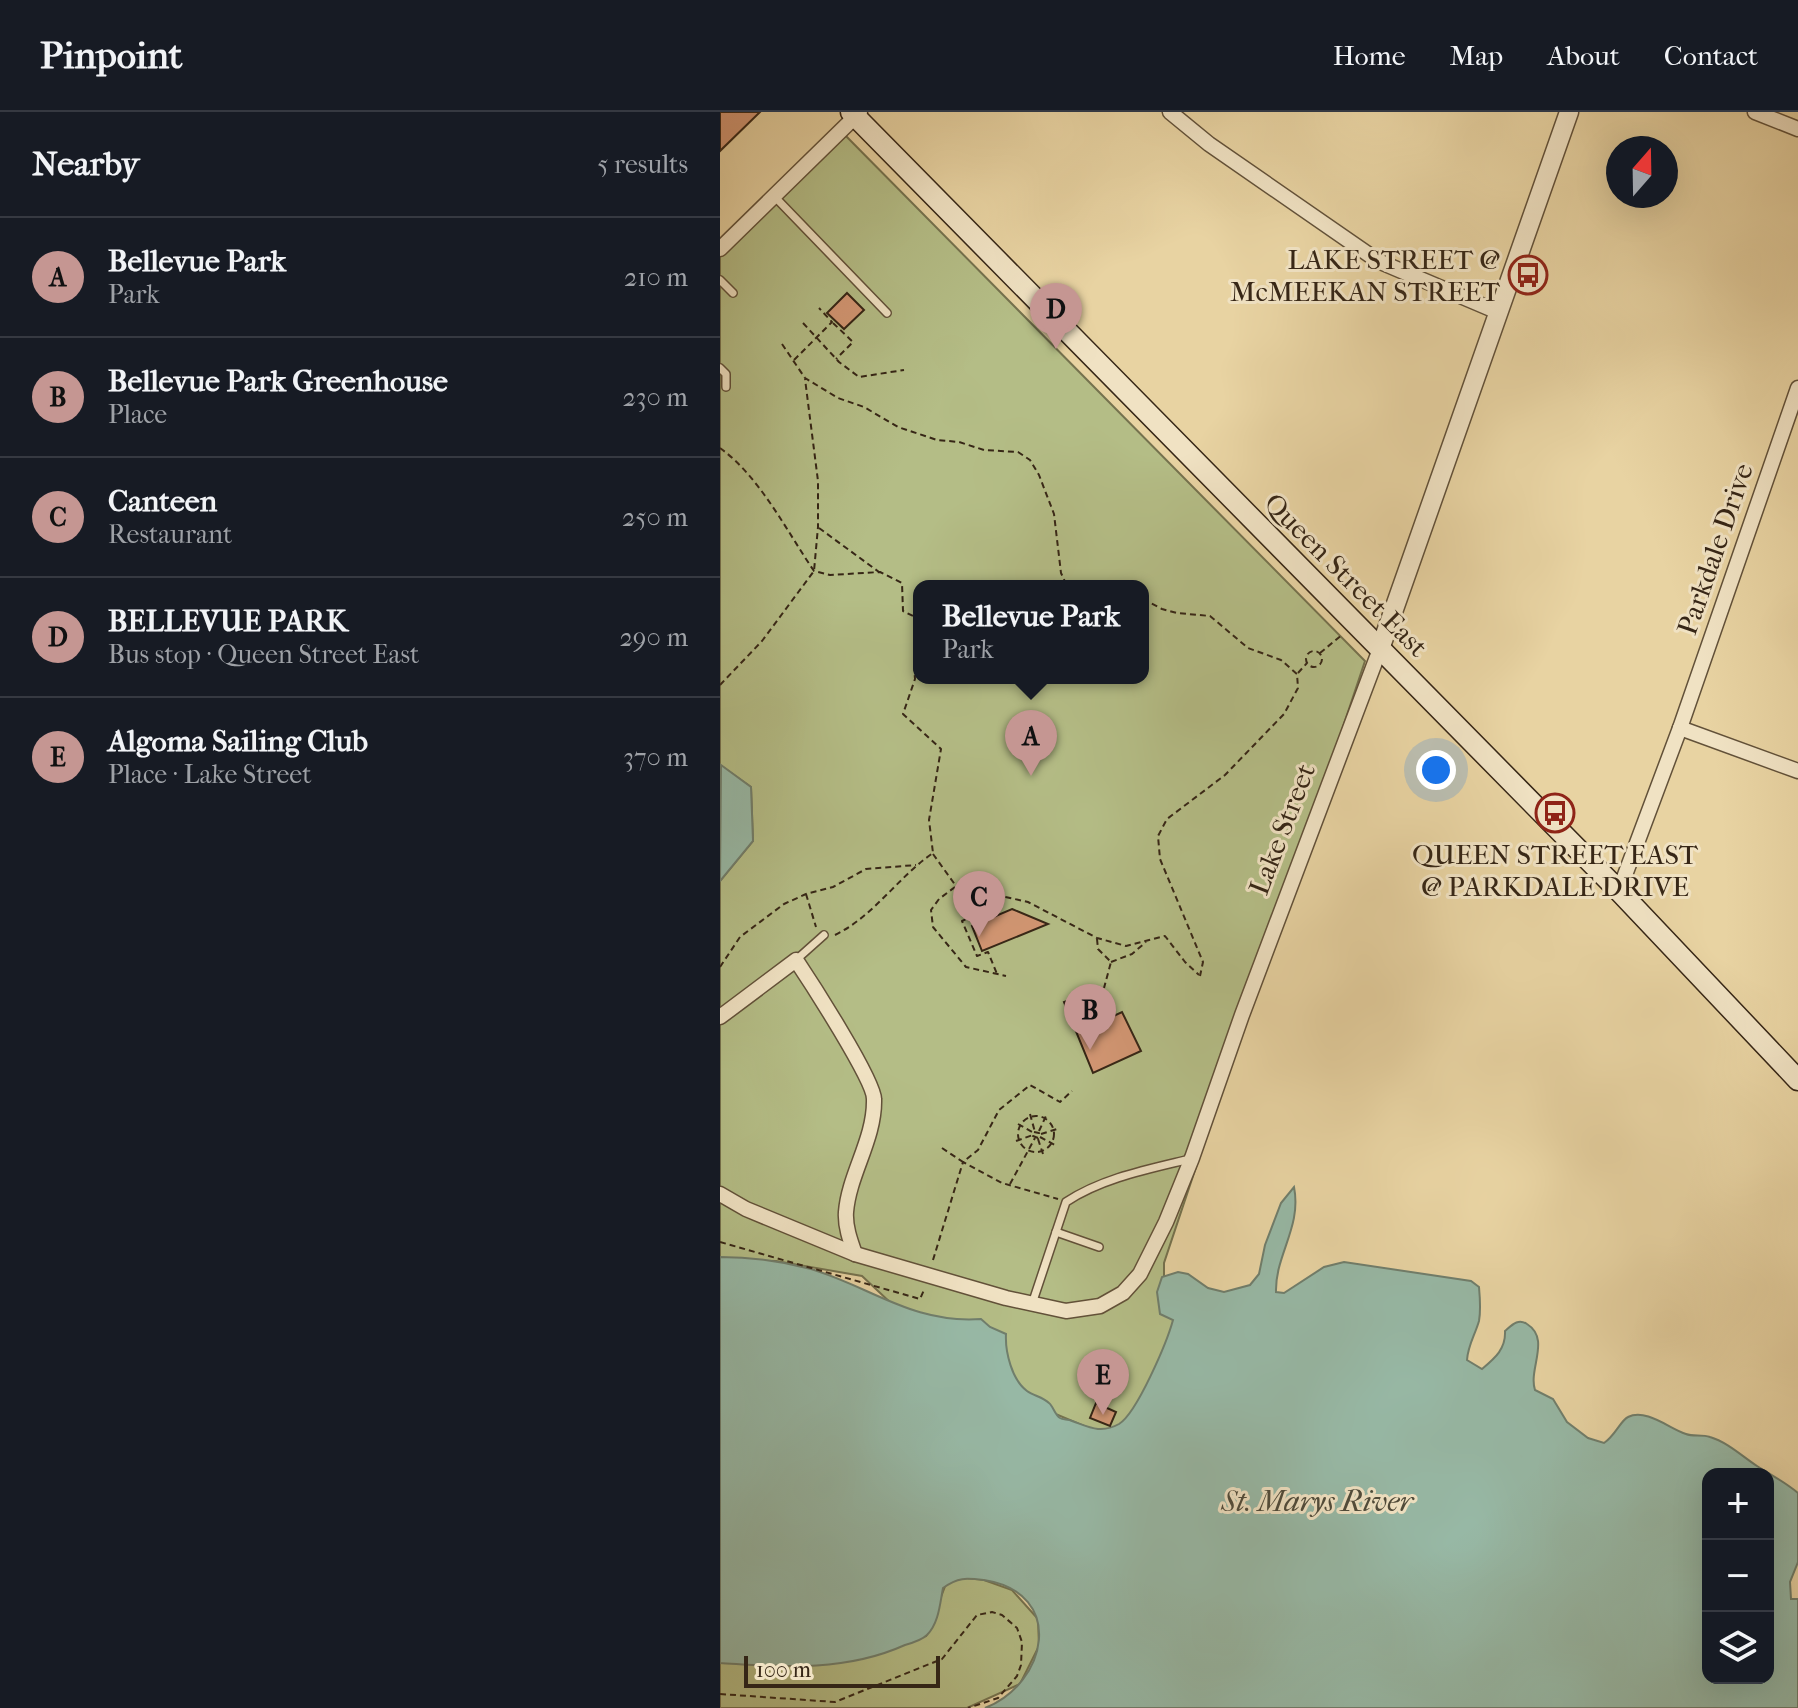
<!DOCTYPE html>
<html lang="en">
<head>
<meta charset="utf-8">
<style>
  :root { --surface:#171b24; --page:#20242c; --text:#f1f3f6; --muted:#9ea1a6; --line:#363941; --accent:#c59692 }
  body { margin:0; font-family:"IM FELL French Canon",serif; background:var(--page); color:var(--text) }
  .controls { position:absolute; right:24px; bottom:24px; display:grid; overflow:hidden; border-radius:16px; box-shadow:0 8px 32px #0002 }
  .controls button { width:72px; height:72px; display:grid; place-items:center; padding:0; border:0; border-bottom:2px solid var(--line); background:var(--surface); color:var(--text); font:40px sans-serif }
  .compass { position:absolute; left:886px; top:24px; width:72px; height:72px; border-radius:50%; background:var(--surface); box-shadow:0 8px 32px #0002; rotate:20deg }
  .scale { position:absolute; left:24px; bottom:20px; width:196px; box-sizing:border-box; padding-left:8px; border:4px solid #362616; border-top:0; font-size:22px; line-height:28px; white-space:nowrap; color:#362616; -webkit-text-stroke:6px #f0e2c3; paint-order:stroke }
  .you { position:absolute; left:716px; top:658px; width:28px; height:28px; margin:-20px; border:6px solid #fff; border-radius:50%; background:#1a73e8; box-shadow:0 0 0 12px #1a73e833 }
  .badge { display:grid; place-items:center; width:52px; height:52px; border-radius:50%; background:var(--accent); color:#111; font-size:26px; font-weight:700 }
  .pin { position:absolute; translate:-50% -66px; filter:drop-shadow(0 2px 4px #0008) }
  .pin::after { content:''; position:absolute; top:42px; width:28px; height:24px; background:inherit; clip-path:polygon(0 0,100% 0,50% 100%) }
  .popup { position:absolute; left:193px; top:468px; width:236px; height:104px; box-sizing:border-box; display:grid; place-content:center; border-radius:16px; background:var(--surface); filter:drop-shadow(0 2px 6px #0005); font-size:26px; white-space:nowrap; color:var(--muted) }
  .popup b { font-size:30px; color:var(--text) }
  .popup::after { content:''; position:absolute; left:50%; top:100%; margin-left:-16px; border:16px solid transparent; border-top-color:var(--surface) }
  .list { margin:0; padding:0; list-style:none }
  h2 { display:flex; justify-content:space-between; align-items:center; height:104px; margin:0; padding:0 32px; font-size:34px }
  h2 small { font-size:26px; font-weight:400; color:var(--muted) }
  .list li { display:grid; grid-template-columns:52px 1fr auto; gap:24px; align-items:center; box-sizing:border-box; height:120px; padding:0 32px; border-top:2px solid var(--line) }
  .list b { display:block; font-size:30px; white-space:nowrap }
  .list p { margin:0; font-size:26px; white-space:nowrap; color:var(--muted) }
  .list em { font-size:26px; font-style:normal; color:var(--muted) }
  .icon { flex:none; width:44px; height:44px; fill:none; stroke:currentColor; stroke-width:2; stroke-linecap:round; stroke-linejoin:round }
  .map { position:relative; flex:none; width:1078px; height:1596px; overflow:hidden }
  header { display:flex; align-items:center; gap:48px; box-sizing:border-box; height:112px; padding:0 40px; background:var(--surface); border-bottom:2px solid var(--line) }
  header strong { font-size:38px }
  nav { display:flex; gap:44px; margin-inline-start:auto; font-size:28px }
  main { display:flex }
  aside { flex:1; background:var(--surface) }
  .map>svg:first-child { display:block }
  .green { fill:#b4bd86; stroke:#75724e; stroke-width:2; fill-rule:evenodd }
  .water { fill:#97b8a5; stroke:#707e6c; stroke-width:2; fill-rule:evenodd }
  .building { fill:#d39774; stroke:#362616; stroke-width:2 }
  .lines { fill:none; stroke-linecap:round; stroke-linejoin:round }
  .service-casing { stroke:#625139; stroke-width:10 }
  .minor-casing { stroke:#625139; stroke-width:17 }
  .tertiary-casing { stroke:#625139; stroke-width:21 }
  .secondary-casing { stroke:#362616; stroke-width:23 }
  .path { stroke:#362616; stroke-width:2; stroke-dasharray:6 4; stroke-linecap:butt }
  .service { stroke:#f0e2c3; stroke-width:7 }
  .minor { stroke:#f0e2c3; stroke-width:14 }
  .tertiary { stroke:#f0e2c3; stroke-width:18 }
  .secondary { stroke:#f0e2c3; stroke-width:20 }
  .labels { text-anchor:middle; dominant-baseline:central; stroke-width:6; stroke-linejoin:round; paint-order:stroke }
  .poi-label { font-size:28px; fill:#362616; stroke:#f0e2c3; text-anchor:end }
  .street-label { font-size:28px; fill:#362616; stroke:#f0e2c3 }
  .water-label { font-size:30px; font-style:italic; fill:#4e4a3a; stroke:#f0e2c3 }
</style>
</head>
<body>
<header>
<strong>Pinpoint</strong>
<nav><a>Home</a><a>Map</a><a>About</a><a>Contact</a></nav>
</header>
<main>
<aside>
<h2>Nearby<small>5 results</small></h2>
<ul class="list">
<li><span class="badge">A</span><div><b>Bellevue Park</b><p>Park</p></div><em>210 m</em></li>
<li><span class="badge">B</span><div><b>Bellevue Park Greenhouse</b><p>Place</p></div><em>230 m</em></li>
<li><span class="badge">C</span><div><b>Canteen</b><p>Restaurant</p></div><em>250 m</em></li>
<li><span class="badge">D</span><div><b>BELLEVUE PARK</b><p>Bus stop · Queen Street East</p></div><em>290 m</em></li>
<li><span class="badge">E</span><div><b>Algoma Sailing Club</b><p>Place · Lake Street</p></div><em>370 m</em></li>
</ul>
</aside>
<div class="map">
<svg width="1078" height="1596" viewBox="0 0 1078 1596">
  <rect width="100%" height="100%" fill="#e8d3a2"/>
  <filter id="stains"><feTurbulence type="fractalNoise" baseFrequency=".0025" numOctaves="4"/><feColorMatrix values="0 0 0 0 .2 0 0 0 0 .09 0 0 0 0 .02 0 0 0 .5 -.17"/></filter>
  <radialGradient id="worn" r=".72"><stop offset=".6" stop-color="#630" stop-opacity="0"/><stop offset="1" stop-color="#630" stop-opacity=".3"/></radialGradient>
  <g class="green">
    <path d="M121,19L645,549L444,1151V1171L486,1191L416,1315L376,1319L326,1298L205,1223L142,1164L56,1149L0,1148V769L33,729L31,675L0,653V137ZM199,474H423V566H199Z"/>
    <path d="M229,1464L264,1468L292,1478L318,1507L319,1534L300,1572L247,1596H0V1549L206,1524Z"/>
  </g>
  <g class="water">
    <path d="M1,653L31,675L33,729L0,769Z"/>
    <path d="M574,1075C582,1115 555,1143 556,1180L564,1181L604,1155L624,1150L751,1169L759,1175C760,1186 761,1198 759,1209C755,1223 748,1233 747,1248L762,1257C775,1246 786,1237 785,1219C792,1213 798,1206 807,1212C831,1227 808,1257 815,1278L833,1287L847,1310L868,1326L884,1331C895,1324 901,1308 908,1305C926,1296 950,1317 966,1322C973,1325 982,1322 990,1325C1007,1330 1022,1344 1037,1354C1051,1363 1065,1370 1078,1381V1450L1070,1470L1071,1487H1078V1596H265C327,1572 347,1481 264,1468C246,1466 238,1465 223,1476C220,1491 219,1511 207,1523C202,1528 192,1531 185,1533C125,1560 63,1555 0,1551V1145C32,1145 61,1149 91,1157C151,1175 193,1212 261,1207L270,1215L286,1222C285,1240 292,1268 307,1279C314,1284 323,1285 329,1291C333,1294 335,1303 340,1306C343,1308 348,1307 352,1309C369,1315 381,1322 399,1312C417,1301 447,1230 453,1208L440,1202L437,1180L442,1165L458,1160L468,1162L488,1176L504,1180L530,1173L539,1162L545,1133L561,1091ZM988,1362H1048V1566H988Z"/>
  </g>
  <g class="building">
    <path d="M0,0H40L0,39Z"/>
    <path d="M127,181L144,198L124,217L107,201Z"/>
    <path d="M292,797L328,812L262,839L252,814Z"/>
    <path d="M372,879L383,909L402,900L421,939L373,961L344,890Z"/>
    <path d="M376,1291L396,1300L390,1314L370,1306Z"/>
  </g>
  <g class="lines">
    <g class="service-casing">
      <g id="service">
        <path d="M54,84L167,201"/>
        <path d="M0,168L13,181"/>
        <path d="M0,256L6,262V275"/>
        <path d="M76,848L104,823"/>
        <path d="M336,1120L379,1135"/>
        <path d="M312,1192L346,1090C382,1066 429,1057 470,1047"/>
      </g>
    </g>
    <g class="minor-casing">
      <g id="minor">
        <path d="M450,0L489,32L658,149L778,200"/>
        <path d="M1035,0L1078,17"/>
        <path d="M0,137L140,0"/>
        <path d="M960,616L1078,659"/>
        <path d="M899,779L960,616L1078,276"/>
        <path d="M0,905L76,848C90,869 154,968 154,987C155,1027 129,1062 126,1100C125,1114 130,1128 135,1142"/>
        <path d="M0,1082L26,1097L135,1142L286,1186L346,1199L380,1194L403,1181L420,1162L446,1110L472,1046L522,903L660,537"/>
      </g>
    </g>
    <g class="tertiary-casing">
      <path id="tertiary" d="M660,537L849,0"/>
    </g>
    <g class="secondary-casing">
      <path id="secondary" d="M131,0L899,779L1078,968"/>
    </g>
    <g class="path">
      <path d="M83,211L119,250L139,265L184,258"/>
      <path d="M113,211L133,230L116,247"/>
      <path d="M62,232L85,266L118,286L144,295L178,315L217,328L239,330L264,338L298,340L310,348L319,363L334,402L341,461L347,474"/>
      <path d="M74,248L112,210L99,196"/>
      <path d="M0,336C40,365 66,418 94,459L110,463L160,460L182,471L183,499L199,507"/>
      <path d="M99,416L159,460"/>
      <path d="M423,487L442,497L457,501L490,504L528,536L561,548L577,562L578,576L564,602L505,663L447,707L438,724L440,747L483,850L480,864"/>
      <circle cx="594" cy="547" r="8"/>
      <path d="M600,541L623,522"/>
      <path d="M578,561L587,551"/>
      <path d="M0,573L42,529L94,459L98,415V369L85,267"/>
      <path d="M213,742L236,774L308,790L377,826L406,834L445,824L465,850L479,863"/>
      <path d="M235,775L219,787L211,798L213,815L246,855L286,864"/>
      <path d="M247,778L258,802L242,809L257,844L268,840L277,862"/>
      <path d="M86,782L96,815"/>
      <path d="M115,823C154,804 178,765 213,741L209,708L221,637L183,602L195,567L194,552L199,540"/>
      <path d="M377,827L378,837L391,850L384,876"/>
      <path d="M391,850L412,842L426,830"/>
      <path d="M0,855L20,825L64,792L86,782L113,775L146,757L196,753"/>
      <path d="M310,1002L315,1020"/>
      <circle cx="316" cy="1022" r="18"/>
      <path d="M298,1012L314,1021"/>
      <path d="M319,1019L326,1004"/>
      <path d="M314,1020L319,1021L318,1026L313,1024Z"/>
      <path d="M321,1022L337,1017"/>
      <path d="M320,1025L335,1033"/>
      <path d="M318,1027L323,1042"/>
      <path d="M296,1029L313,1023"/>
      <path d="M222,1036L243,1050L258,1038L279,998L310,973L340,990L352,979"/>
      <path d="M290,1072L315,1026"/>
      <path d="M0,1130L200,1187L204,1178"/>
      <path d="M213,1148L243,1050L282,1071L338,1087"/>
      <path d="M0,1582L115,1590L222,1547L257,1503L272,1500L282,1503L297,1516L302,1530L301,1553L297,1564L278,1586L248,1596"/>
    </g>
    <use href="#service" class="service"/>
    <use href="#minor" class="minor"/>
    <use href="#tertiary" class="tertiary"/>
    <use href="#secondary" class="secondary"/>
  </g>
  <defs>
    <g id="bus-ring" transform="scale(2)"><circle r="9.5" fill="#f0e2c3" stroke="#8f2418" stroke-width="1.5"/><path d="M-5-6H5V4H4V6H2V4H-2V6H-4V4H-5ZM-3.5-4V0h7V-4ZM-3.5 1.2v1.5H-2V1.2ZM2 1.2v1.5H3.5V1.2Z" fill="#8f2418"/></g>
  </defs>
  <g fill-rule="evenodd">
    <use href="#bus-ring" x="808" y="163"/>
    <use href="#bus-ring" x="835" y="701"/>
  </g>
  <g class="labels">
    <g class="poi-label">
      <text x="780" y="147">LAKE STREET @<tspan x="780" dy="32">McMEEKAN STREET</tspan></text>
      <text x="835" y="742" text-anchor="middle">QUEEN STREET EAST<tspan x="835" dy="32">@ PARKDALE DRIVE</tspan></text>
    </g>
    <g class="street-label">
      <text transform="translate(995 437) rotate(-71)">Parkdale Drive</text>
      <text transform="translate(626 463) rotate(45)">Queen Street East</text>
      <text transform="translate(562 717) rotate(-69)">Lake Street</text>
    </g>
    <g class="water-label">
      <text x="597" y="1389">St. Marys River</text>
    </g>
  </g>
  <rect width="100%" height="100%" filter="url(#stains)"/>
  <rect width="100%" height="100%" fill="url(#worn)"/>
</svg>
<div class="controls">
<button>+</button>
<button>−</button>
<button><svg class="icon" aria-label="layers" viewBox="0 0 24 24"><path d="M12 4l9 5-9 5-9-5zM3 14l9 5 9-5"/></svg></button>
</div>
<svg class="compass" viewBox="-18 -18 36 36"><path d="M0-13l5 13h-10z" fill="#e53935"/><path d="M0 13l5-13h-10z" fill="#9ea1a6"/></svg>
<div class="scale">100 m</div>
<div class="you"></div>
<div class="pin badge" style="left:311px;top:664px">A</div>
<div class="popup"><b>Bellevue Park</b>Park</div>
<div class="pin badge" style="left:370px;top:938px">B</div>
<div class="pin badge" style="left:259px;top:825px">C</div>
<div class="pin badge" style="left:336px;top:237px">D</div>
<div class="pin badge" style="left:383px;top:1303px">E</div>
</div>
</main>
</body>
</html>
